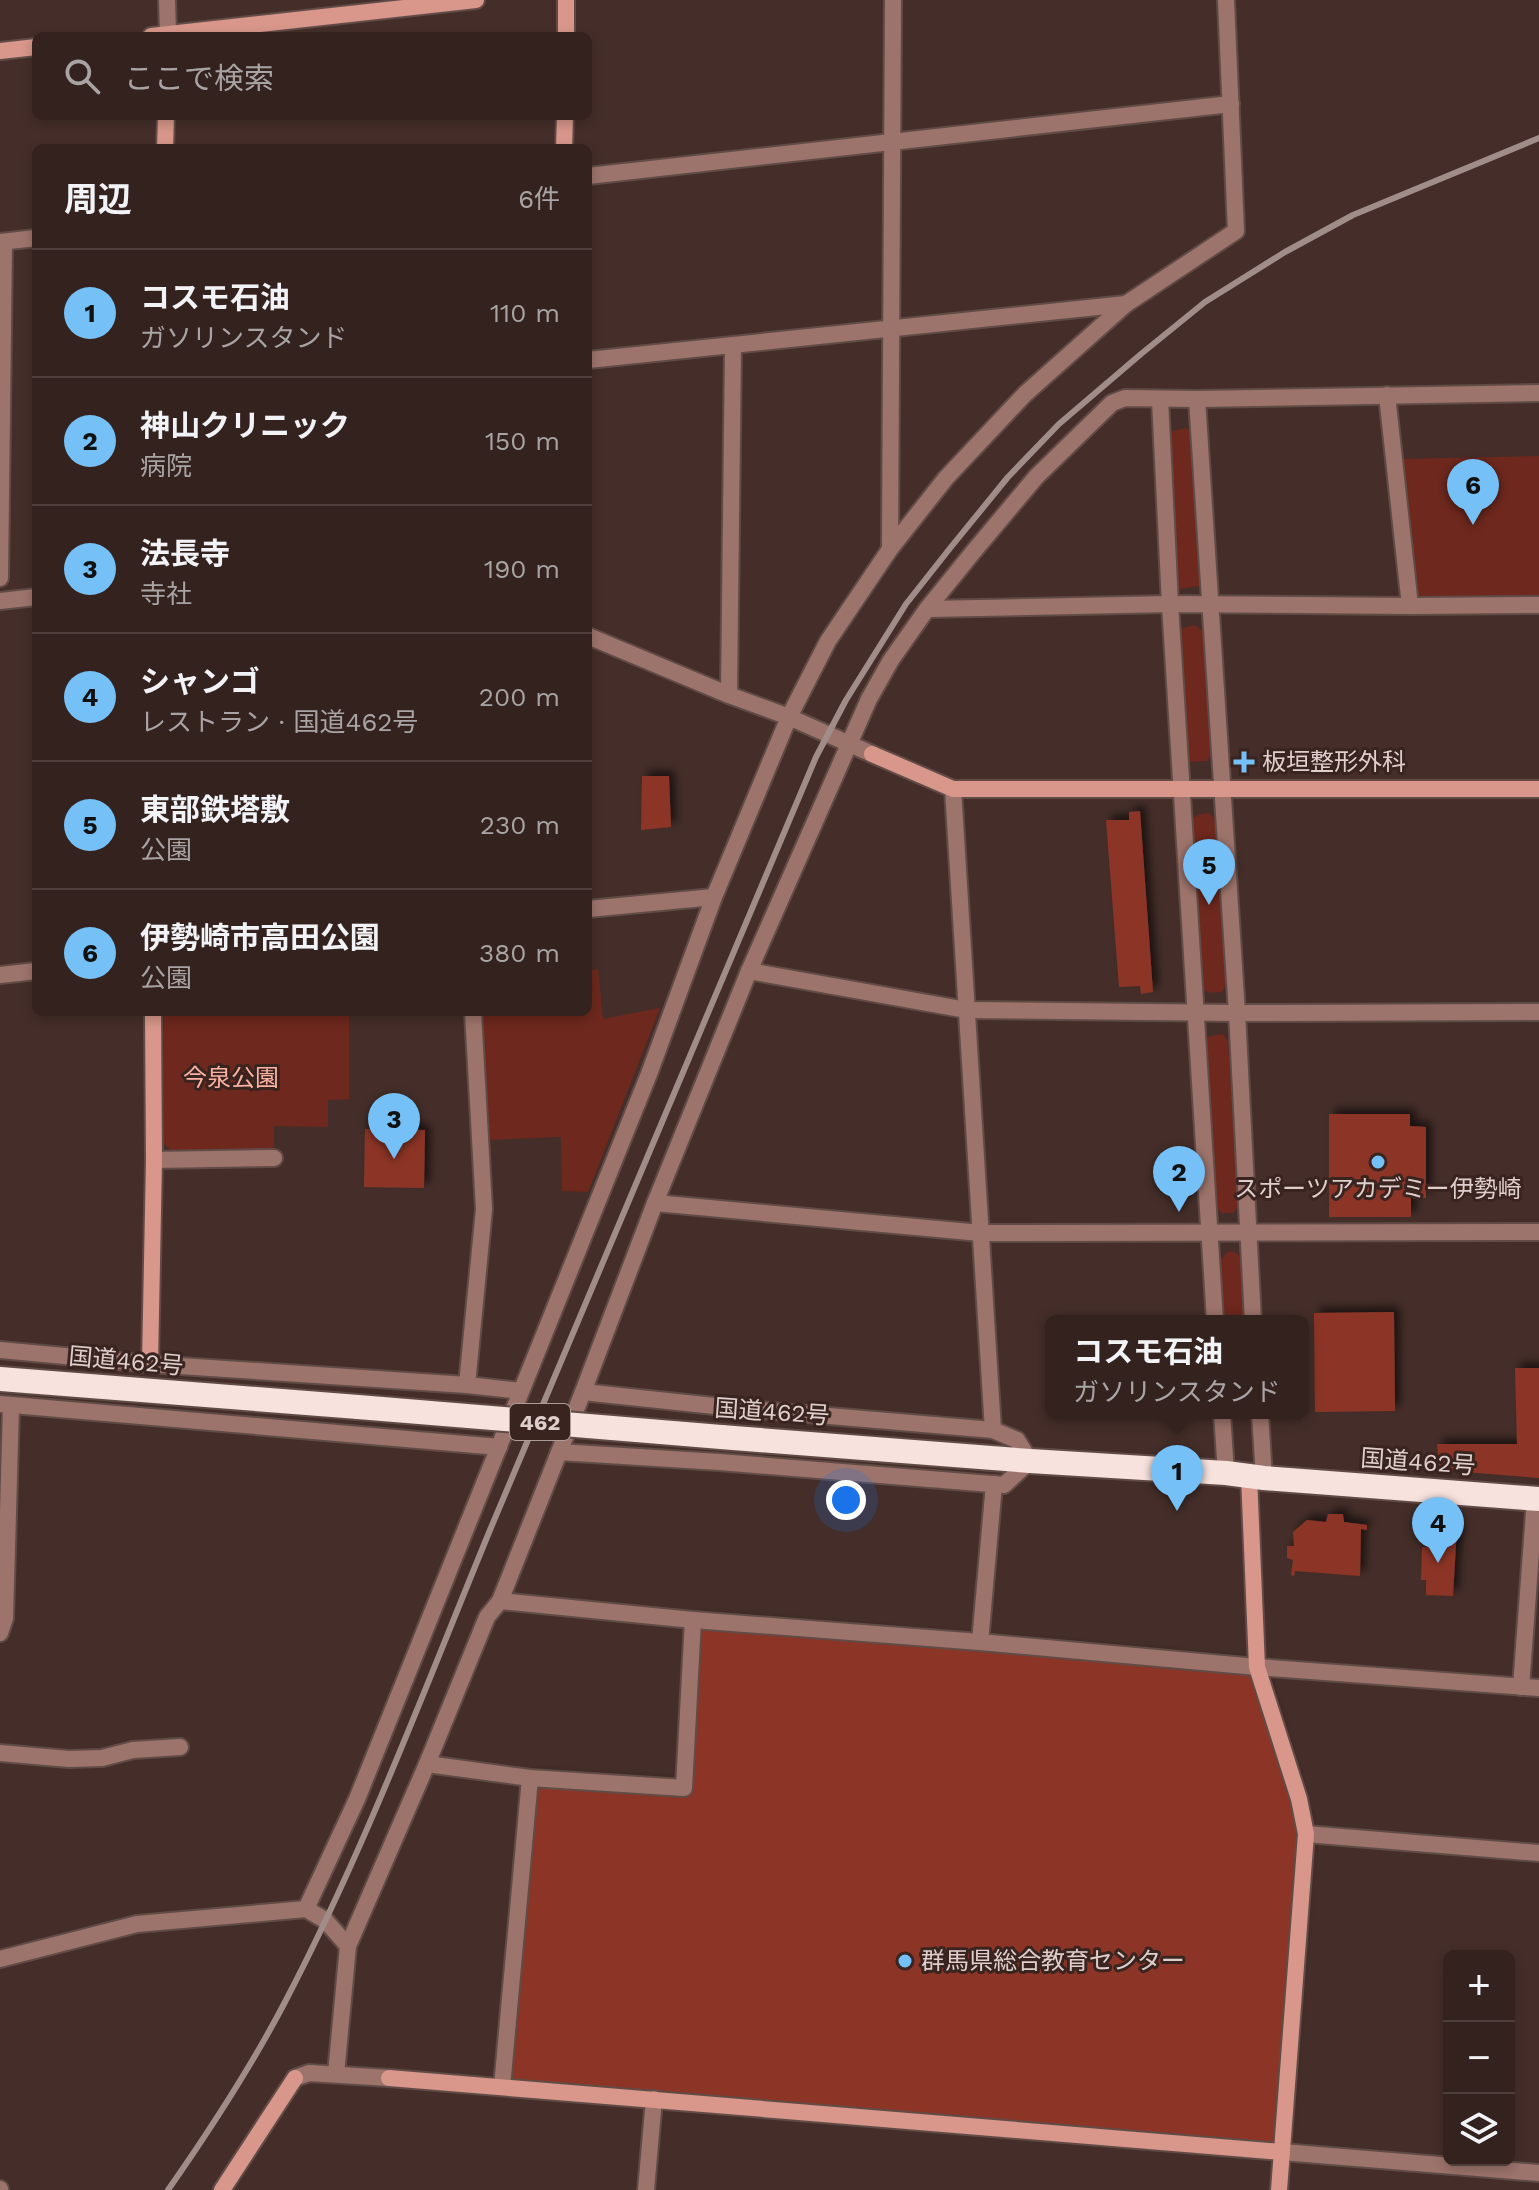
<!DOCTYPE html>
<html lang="ja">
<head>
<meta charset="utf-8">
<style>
  :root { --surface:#34221f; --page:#3f2f2c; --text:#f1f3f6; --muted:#a9a4a4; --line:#4e3f3d; --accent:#75c0f6 }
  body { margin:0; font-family:"Work Sans","Noto Sans JP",sans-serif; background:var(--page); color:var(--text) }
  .controls { position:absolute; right:24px; bottom:24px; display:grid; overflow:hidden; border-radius:12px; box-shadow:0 4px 12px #0003 }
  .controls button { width:72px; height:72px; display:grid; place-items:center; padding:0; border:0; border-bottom:2px solid var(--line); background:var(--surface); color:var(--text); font:40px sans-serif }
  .you { position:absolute; left:846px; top:1500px; width:28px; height:28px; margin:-20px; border:6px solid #fff; border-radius:50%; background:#1a73e8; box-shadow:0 0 0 12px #1a73e833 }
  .badge { display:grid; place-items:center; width:52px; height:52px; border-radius:50%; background:var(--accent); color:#111; font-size:26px; font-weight:700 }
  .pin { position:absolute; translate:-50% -66px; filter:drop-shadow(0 2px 4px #0008) }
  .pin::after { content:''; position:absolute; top:42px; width:28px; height:24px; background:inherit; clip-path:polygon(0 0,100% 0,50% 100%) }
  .popup { position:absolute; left:1045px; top:1315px; width:264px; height:104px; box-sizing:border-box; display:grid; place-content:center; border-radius:12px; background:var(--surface); filter:drop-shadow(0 2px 6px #0005); font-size:26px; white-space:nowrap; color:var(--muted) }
  .popup b { font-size:30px; color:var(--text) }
  .popup::after { content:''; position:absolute; left:50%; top:100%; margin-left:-16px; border:16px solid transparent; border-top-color:var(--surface) }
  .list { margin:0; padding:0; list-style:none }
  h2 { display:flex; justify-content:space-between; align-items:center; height:104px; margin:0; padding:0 32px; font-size:34px }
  h2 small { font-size:26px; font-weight:400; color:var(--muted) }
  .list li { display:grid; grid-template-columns:52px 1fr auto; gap:24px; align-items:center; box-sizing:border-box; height:128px; padding:0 32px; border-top:2px solid var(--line) }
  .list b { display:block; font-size:30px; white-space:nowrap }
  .list p { margin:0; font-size:26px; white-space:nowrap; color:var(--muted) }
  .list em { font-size:26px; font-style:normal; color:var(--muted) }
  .icon { flex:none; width:44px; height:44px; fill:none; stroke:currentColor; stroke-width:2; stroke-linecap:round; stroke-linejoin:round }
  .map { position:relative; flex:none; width:1539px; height:2190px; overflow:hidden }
  .search { position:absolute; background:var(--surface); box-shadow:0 4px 12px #0003; left:32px; top:32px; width:560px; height:88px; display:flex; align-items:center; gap:20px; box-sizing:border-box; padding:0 28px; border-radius:12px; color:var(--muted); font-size:30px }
  .panel { position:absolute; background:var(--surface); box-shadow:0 4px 12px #0003; left:32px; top:144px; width:560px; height:872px; border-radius:12px }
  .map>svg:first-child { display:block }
  .green { fill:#6e281d }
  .building { fill:#8c3628; filter:url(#shadow) }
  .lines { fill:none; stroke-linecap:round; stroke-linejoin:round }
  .street-casing { stroke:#614b46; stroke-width:20 }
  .secondary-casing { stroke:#614b46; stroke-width:20 }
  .highway-casing { stroke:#614b46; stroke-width:28 }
  .street { stroke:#9d746c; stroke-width:16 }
  .secondary { stroke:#d8978a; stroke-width:16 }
  .highway { stroke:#f7e2de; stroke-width:24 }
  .rail { stroke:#a08d89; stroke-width:6 }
  .highway-bridge-casing { stroke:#614b46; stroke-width:28; stroke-linecap:butt }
  .highway-bridge { stroke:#f7e2de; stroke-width:24 }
  .poi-dot { fill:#75c0f6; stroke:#3a2420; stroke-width:3 }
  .labels { text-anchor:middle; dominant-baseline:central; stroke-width:6; stroke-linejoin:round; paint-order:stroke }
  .shield { fill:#3a2420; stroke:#ae9c98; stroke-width:2 }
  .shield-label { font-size:22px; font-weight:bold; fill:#dfcfcc }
  .poi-label { font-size:24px; fill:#dfcfcc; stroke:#3a2420; text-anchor:start }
  .park-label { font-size:24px; fill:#fcb1a3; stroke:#3a2420 }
  .street-label { font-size:24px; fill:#dfcfcc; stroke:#3a2420 }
</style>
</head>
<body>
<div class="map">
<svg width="1539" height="2190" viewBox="0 0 1539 2190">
  <defs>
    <filter id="shadow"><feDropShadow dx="5.5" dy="-5.5" stdDeviation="4" flood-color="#0009"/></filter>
  </defs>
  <rect width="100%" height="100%" fill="#452e29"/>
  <g class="green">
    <path d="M1187,428L1192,434L1201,581L1199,586L1179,589L1175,584L1168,435L1173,431Z"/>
    <path d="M1539,456V597L1421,598L1414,591L1400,459Z"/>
    <path d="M1195,625L1204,632L1212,752L1207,761L1190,762L1185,752L1178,635L1183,628Z"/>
    <path d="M1208,813L1216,819L1226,985L1222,992C1213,993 1205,994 1201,986L1190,825C1194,815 1198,814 1208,813Z"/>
    <path d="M598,969L603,1019L660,1008L588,1192L562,1191L561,1137L486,1140L481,1012H588V971Z"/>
    <path d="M164,1012H349V1099L328,1100V1127L274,1126V1149L171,1150L164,1144Z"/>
    <path d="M1223,1034L1228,1041L1238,1207L1233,1213H1221L1214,1202L1204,1041L1210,1036Z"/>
    <path d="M1230,1251L1238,1254L1243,1264L1247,1321H1221C1220,1302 1210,1261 1230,1251Z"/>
  </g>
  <g class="building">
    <path d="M642,776H669L671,827L641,830Z"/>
    <path d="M1140,811L1153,992L1141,994L1140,986L1119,987L1106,820H1129V812Z"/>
    <path d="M1329,1114H1410V1126L1426,1127V1198H1411V1217H1329Z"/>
    <path d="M365,1129L425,1130L424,1188L364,1187Z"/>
    <path d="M1394,1312L1395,1411L1315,1412L1314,1313Z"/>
    <path d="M1515,1368H1539V1478L1439,1470L1437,1444H1517Z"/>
    <path d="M1328,1514H1343L1344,1522L1367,1525V1530L1361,1529L1360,1576L1295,1571L1294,1576L1291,1575L1293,1560L1287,1558V1546H1294L1293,1532L1307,1520L1326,1522Z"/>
    <path d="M1437,1526L1457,1527L1453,1596L1426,1595V1580H1421L1422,1547H1430L1431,1530H1437Z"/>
    <path d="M693,1620L1257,1667L1306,1834L1282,2152L502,2087L530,1778L684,1788Z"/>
  </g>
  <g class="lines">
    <g class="street-casing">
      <g id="street">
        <path d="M167,0L168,34"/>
        <path d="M588,176L1231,104"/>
        <path d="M0,242L36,238"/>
        <path d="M588,360L1126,304"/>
        <path d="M1387,395L1410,606"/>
        <path d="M1160,399L1170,604L1215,1321"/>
        <path d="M1197,399L1237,1013L1253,1321"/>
        <path d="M890,549L893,0"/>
        <path d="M0,578L4,242"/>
        <path d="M0,601L36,597"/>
        <path d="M927,609L1170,604L1410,606L1539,605"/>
        <path d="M588,636L729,695L789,717L872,754"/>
        <path d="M729,695L733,345"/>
        <path d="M953,789L993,1430"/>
        <path d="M588,909L714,897"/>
        <path d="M749,971L967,1010L1237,1013L1539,1012"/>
        <path d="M0,975L36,971"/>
        <path d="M154,1160L274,1158"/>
        <path d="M655,1203L981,1233L1539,1232"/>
        <path d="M0,1350L150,1364L467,1385L521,1391"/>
        <path d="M467,1385L484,1209L473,1012"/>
        <path d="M0,1404L499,1447"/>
        <path d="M1222,1413L1226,1473"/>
        <path d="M1260,1413L1264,1478"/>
        <path d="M559,1452L719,1462L1004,1485L1030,1461L1017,1440L993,1430L724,1407L583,1392"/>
        <path d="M500,1601L693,1620L980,1642L1257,1667L1539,1688"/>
        <path d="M0,1633L5,1618L11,1406"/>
        <path d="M980,1642L994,1484"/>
        <path d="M1521,1687L1535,1499"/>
        <path d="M0,1753L69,1759L102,1758L133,1750L180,1747"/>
        <path d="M427,1764L530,1778L684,1788L693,1620"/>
        <path d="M1306,1834L1539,1853"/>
        <path d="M306,1909L357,1799L649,1074L714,897L789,717L828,641L890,549L946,478L1025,394L1126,304L1236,231L1226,0"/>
        <path d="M0,1959L137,1924L306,1909L325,1920L348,1946"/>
        <path d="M336,2074L348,1946L427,1764L487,1617L500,1601L583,1392L655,1203L749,971L869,699L891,660L927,609L974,551L1036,477L1112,403L1125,398L1197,399L1539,393"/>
        <path d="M295,2078L309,2073L389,2078"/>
        <path d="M502,2087L530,1778"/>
        <path d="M1282,2152L1539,2173"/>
        <path d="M0,2189V2190"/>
        <path d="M646,2190L654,2099"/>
      </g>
    </g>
    <g class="secondary-casing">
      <g id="secondary">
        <path d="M151,36L476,0"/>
        <path d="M566,36V0"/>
        <path d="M0,51L36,47"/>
        <path d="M165,148L166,116"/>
        <path d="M564,148L565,116"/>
        <path d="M872,754L953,789H1539"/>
        <path d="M150,1364L154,1160L153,1012"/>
        <path d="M1249,1476L1257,1667L1299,1799L1306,1834L1279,2190"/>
        <path d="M389,2078L1282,2152"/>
        <path d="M222,2190L295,2078"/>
      </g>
    </g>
    <g class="highway-casing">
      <g id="highway">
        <path d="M0,1379L358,1407"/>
        <path d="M721,1437L1030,1461L1226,1473L1264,1478L1539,1499"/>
      </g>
    </g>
    <use href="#street" class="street"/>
    <use href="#secondary" class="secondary"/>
    <use href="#highway" class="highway"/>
    <path class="rail" d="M168,2190C210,2130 251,2067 285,2002C364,1851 425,1688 490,1530C598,1272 708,1015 816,757L846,700L906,604L951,547L1008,477L1059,424L1141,354L1205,302L1285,252L1353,215L1539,138"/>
    <g class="highway-bridge-casing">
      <path id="highway-bridge" d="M358,1407L721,1437"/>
    </g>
    <use href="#highway-bridge" class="highway-bridge"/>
  </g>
  <g class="poi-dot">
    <path d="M1240 750h8v8h8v8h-8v8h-8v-8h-8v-8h8z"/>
    <circle cx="1378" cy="1162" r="8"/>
    <circle cx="905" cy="1961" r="8"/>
  </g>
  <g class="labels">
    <rect class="shield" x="510" y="1404" width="60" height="36" rx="6"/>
    <g class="shield-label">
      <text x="540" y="1422">462</text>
    </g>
    <g class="poi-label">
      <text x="1262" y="762">板垣整形外科</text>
      <text x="1378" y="1189" text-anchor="middle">スポーツアカデミー伊勢崎</text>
      <text x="921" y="1961">群馬県総合教育センター</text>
    </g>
    <g class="park-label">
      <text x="231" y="1078">今泉公園</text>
    </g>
    <g class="street-label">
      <text transform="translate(126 1361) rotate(5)">国道462号</text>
      <text transform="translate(772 1412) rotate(4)">国道462号</text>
      <text transform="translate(1418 1462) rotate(4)">国道462号</text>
    </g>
  </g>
</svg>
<div class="controls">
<button>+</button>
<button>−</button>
<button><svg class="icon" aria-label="layers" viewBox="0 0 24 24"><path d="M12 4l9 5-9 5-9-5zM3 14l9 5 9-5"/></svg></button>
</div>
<div class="you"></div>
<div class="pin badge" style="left:1177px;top:1511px">1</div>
<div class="popup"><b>コスモ石油</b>ガソリンスタンド</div>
<div class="pin badge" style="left:1179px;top:1212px">2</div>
<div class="pin badge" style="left:394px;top:1159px">3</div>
<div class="pin badge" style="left:1438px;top:1563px">4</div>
<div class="pin badge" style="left:1209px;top:905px">5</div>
<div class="pin badge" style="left:1473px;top:525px">6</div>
<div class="search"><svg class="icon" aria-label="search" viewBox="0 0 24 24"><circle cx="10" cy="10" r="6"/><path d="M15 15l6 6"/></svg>ここで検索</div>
<section class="panel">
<h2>周辺<small>6件</small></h2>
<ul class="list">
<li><span class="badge">1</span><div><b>コスモ石油</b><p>ガソリンスタンド</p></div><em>110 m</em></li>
<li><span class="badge">2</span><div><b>神山クリニック</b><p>病院</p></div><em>150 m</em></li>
<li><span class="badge">3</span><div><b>法長寺</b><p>寺社</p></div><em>190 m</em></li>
<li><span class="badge">4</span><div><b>シャンゴ</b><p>レストラン · 国道462号</p></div><em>200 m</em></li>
<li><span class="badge">5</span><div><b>東部鉄塔敷</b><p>公園</p></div><em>230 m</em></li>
<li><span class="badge">6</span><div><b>伊勢崎市高田公園</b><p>公園</p></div><em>380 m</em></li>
</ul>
</section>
</div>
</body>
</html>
